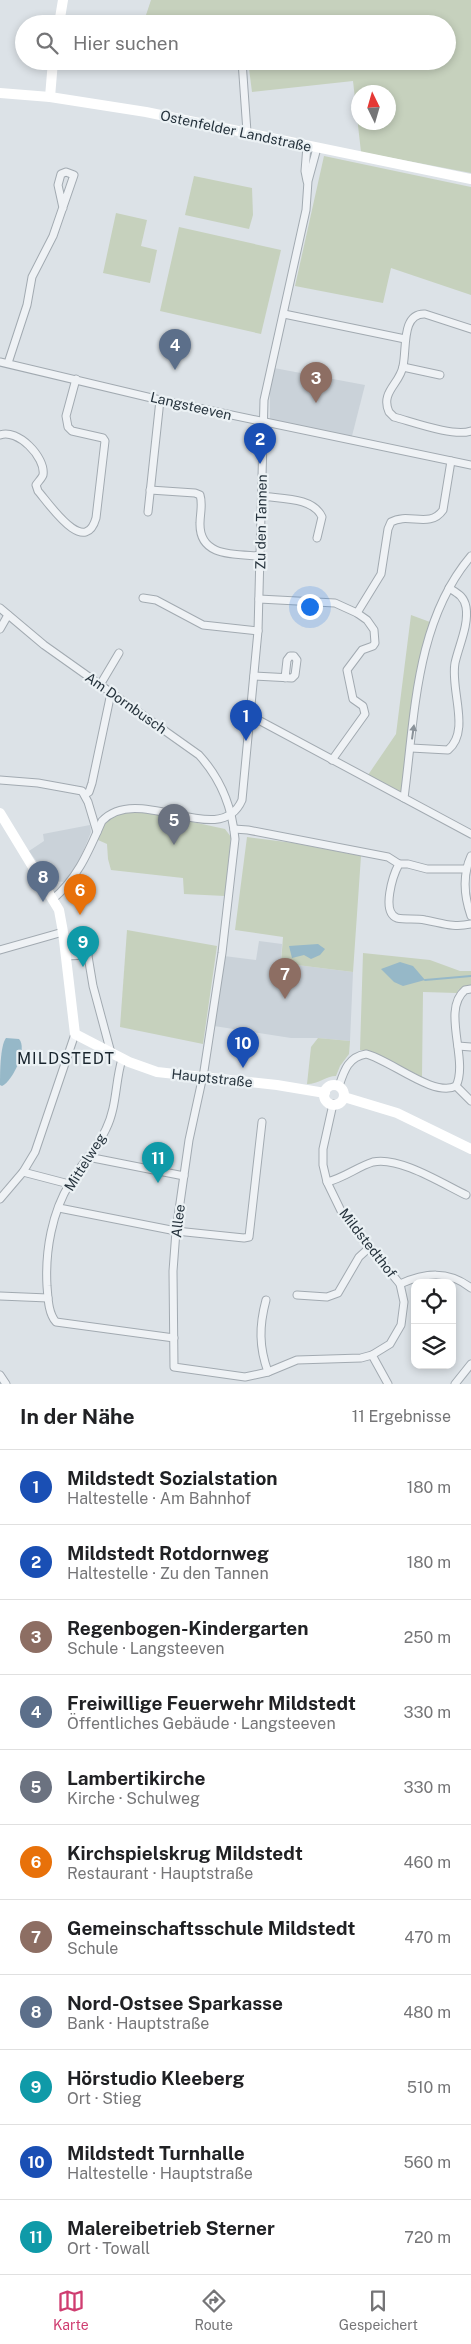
<!DOCTYPE html>
<html lang="de">
<head>
<meta charset="utf-8">
<style>
  :root { --surface:#fff; --page:#f6f6f6; --text:#202124; --muted:#757577; --line:#e0e0e0; --accent:#cf3d70 }
  body { margin:0; font-family:"Public Sans",sans-serif; background:var(--page); color:var(--text) }
  .controls { position:absolute; right:15px; bottom:15px; display:grid; overflow:hidden; border-radius:10px; box-shadow:0 2px 8px #0003 }
  .controls button { width:45px; height:45px; display:grid; place-items:center; padding:0; border:0; border-bottom:1px solid var(--line); background:var(--surface); color:var(--text); font:25px sans-serif }
  .compass { position:absolute; left:351px; top:85px; width:45px; height:45px; border-radius:50%; background:var(--surface); box-shadow:0 2px 8px #0003; rotate:355deg }
  .you { position:absolute; left:309px; top:606px; width:18px; height:18px; margin:-12px; border:4px solid #fff; border-radius:50%; background:#1a73e8; box-shadow:0 0 0 8px #1a73e833 }
  .badge { display:grid; place-items:center; width:32px; height:32px; border-radius:50%; background:var(--accent); color:#fff; font-size:16px; font-weight:700 }
  .pin { position:absolute; translate:-50% -41px; filter:drop-shadow(0 1px 2px #0008) }
  .pin::after { content:''; position:absolute; top:26px; width:18px; height:15px; background:inherit; clip-path:polygon(0 0,100% 0,50% 100%) }
  .list { margin:0; padding:0; list-style:none }
  h2 { display:flex; justify-content:space-between; align-items:center; height:65px; margin:0; padding:0 20px; font-size:21px }
  h2 small { font-size:16px; font-weight:400; color:var(--muted) }
  .list li { display:grid; grid-template-columns:32px 1fr auto; gap:15px; align-items:center; box-sizing:border-box; height:75px; padding:0 20px; border-top:1px solid var(--line) }
  .list b { display:block; font-size:19px; white-space:nowrap }
  .list p { margin:0; font-size:16px; white-space:nowrap; color:var(--muted) }
  .list em { font-size:16px; font-style:normal; color:var(--muted) }
  .icon { flex:none; width:28px; height:28px; fill:none; stroke:currentColor; stroke-width:2; stroke-linecap:round; stroke-linejoin:round }
  .map { position:relative; flex:none; width:471px; height:1384px; overflow:hidden }
  .search { position:absolute; background:var(--surface); box-shadow:0 2px 8px #0003; left:15px; right:15px; top:15px; height:55px; display:flex; align-items:center; gap:12px; box-sizing:border-box; padding:0 18px; border-radius:28px; color:var(--muted); font-size:19px }
  .sheet { height:890px; background:var(--surface) }
  nav { display:flex; justify-content:space-around; align-items:center; box-sizing:border-box; height:70px; border-top:1px solid var(--line); background:var(--surface); font-size:14px; color:var(--muted) }
  nav a { display:grid; justify-items:center; gap:2px }
  nav .on { color:var(--accent) }
  .map>svg:first-child { display:block }
  .built { fill:#cad2d9 }
  .green { fill:#c6d1bd; fill-rule:evenodd }
  .water { fill:#96b8c8 }
  .lines { fill:none; stroke-linecap:round; stroke-linejoin:round }
  .stream { stroke:#96b8c8; stroke-width:2 }
  .street-casing { stroke:#a2aab1; stroke-width:9 }
  .street { stroke:#eff2f5; stroke-width:7 }
  .secondary { stroke:#fff; stroke-width:10 }
  .oneway { fill:#8a9299 }
  .labels { text-anchor:middle; dominant-baseline:central; stroke-width:4.5; stroke-linejoin:round; paint-order:stroke }
  .street-label { font-size:14px; fill:#26333d; stroke:#ebf1f4 }
  .quarter-label { font-size:16px; letter-spacing:1px; fill:#18242d; stroke:#ebf1f4 }
</style>
</head>
<body>
<div class="map">
<svg width="471" height="1384" viewBox="0 0 471 1384">
  <rect width="100%" height="100%" fill="#dce2e7"/>
  <g class="built">
    <path d="M274,368L365,385L352,436L270,420V385Z"/>
    <path d="M90,825L91,832L76,869L66,882L49,881V873H45L29,851L44,841L43,834Z"/>
    <path d="M259,941L282,944L281,963L353,972L350,1041L318,1038H291L214,1026L224,956L256,960Z"/>
  </g>
  <g class="green">
    <path d="M151,0H471V173L361,152L353,81L252,92L248,61H447V24H244L243,18L199,24H143ZM358,92H388V122H358Z"/>
    <path d="M324,156L471,187V295L391,268L383,303L295,286Z"/>
    <path d="M194,176L252,188L253,215L249,229L185,215Z"/>
    <path d="M116,213L147,220L141,246L157,250L150,283L103,273Z"/>
    <path d="M179,227L281,250L261,334L160,311Z"/>
    <path d="M411,615L430,622L419,661L401,792L368,775L396,734Z"/>
    <path d="M137,810L225,829L231,837L225,896L184,894L183,878L111,870L108,859L107,844L98,840C105,813 111,815 137,810Z"/>
    <path d="M247,837L294,843L361,856L353,972L281,963L283,937L235,930Z"/>
    <path d="M127,930L217,946L203,1044L120,1027Z"/>
    <path d="M363,953L430,960L460,971H471V986L458,990L457,993L423,992L422,1077L370,1051L360,1050Z"/>
    <path d="M318,1038L350,1041L349,1054L340,1066L336,1076C326,1076 319,1084 307,1084L311,1047Z"/>
  </g>
  <g class="water">
    <path d="M318,944L325,949L320,955L311,959L304,955L292,958L289,946Z"/>
    <path d="M400,962L413,966L425,980L403,986L394,982L381,969Z"/>
    <path d="M6,1038L19,1039C28,1048 13,1081 2,1086L0,1085C0,1074 0,1046 6,1038Z"/>
  </g>
  <g class="lines">
    <path class="stream" d="M425,980L471,976"/>
    <g class="street-casing">
      <g id="street">
        <path d="M242,61L247,132"/>
        <path d="M307,146L305,171L307,181"/>
        <path d="M284,314L405,339"/>
        <path d="M471,329L425,314C401,313 407,349 403,366C400,384 380,392 389,412L394,417C413,422 453,437 471,431"/>
        <path d="M0,362L160,400L471,465"/>
        <path d="M8,363L27,305L32,277L53,236L74,175L66,172L61,174L58,185L63,208"/>
        <path d="M403,367L440,375"/>
        <path d="M0,435C17,428 46,457 43,475C42,478 38,482 36,485L38,491C50,505 85,557 96,518L105,441L103,438L72,431L68,427L66,416L76,379"/>
        <path d="M150,490L195,493L200,495C203,504 200,514 200,523C199,558 236,554 261,556"/>
        <path d="M262,496C281,499 313,497 322,517L317,538"/>
        <path d="M148,512L160,400"/>
        <path d="M143,598L156,600L203,625L258,631"/>
        <path d="M259,599L335,603L357,613L367,620L374,630L375,643L373,646L362,650L347,670L353,699L363,706L365,714L332,760"/>
        <path d="M0,608L44,645L199,755C221,779 232,806 235,839L222,953L204,1071L189,1140L176,1231L173,1271L174,1367L245,1377L268,1372L297,1360L361,1358L372,1355L390,1344L401,1325L404,1302L400,1284L343,1215L327,1182L323,1165V1149L333,1104"/>
        <path d="M357,613L381,574L388,529L391,522C408,512 430,529 443,510L451,461"/>
        <path d="M0,629L8,615"/>
        <path d="M254,676L292,678L295,675L297,660L294,656H290L287,660L285,678"/>
        <path d="M100,685L119,653"/>
        <path d="M251,716L471,834"/>
        <path d="M411,748L448,750C471,731 450,690 455,663C459,645 469,625 466,607C464,596 457,593 449,588"/>
        <path d="M0,780L38,783L82,791L88,802L97,832"/>
        <path d="M85,794L89,792L92,783L111,693"/>
        <path d="M404,798C415,716 415,622 471,556"/>
        <path d="M234,829L248,830L388,857L399,864"/>
        <path d="M471,856C462,876 464,896 471,916"/>
        <path d="M466,869H427L408,864H399C393,875 381,912 397,918C406,920 416,918 425,920C442,923 453,928 471,924"/>
        <path d="M53,899C78,878 89,850 102,821C139,782 220,851 242,800L258,631L264,400L306,210L308,181L317,148"/>
        <path d="M86,944L93,986L111,1053"/>
        <path d="M0,950L63,932"/>
        <path d="M66,956L88,955"/>
        <path d="M458,1046L471,1047"/>
        <path d="M122,1059C115,1082 117,1107 106,1129C97,1149 81,1164 70,1183C52,1212 45,1251 47,1286C48,1297 48,1313 56,1322L174,1338"/>
        <path d="M339,1086C344,1071 348,1057 366,1054C389,1059 434,1098 456,1086C469,1060 441,1010 465,990L471,989"/>
        <path d="M456,1086L471,1101"/>
        <path d="M88,1157L184,1176"/>
        <path d="M23,1172L69,1184"/>
        <path d="M327,1182C344,1178 357,1167 373,1162C399,1156 443,1184 466,1195"/>
        <path d="M0,1199L23,1172L35,1152L75,1034"/>
        <path d="M59,1208L176,1231L244,1238L249,1237L262,1122"/>
        <path d="M400,1284C425,1273 448,1270 471,1288"/>
        <path d="M297,1295L327,1297L338,1293L359,1257L370,1247"/>
        <path d="M0,1296L48,1298"/>
        <path d="M266,1300C259,1326 259,1347 268,1372"/>
        <path d="M372,1355L388,1384"/>
        <path d="M0,1375L6,1384"/>
        <path d="M455,1384L471,1364"/>
      </g>
    </g>
    <use href="#street" class="street"/>
    <g class="secondary">
      <path d="M59,24L63,0"/>
      <path d="M0,93L50,97L146,112L471,179"/>
      <path d="M50,97L53,61"/>
      <path d="M0,813L59,910L63,932L75,1034L129,1062L157,1072L277,1085L325,1093"/>
      <circle cx="334" cy="1095" r="10"/>
      <path d="M344,1097L397,1113L471,1149"/>
    </g>
  </g>
  <defs><path id="oneway-solid" d="M-6-.8H1V-3.2L6.5 0L1 3.2V.8H-6Z" transform="scale(1.25)"/></defs>
  <use class="oneway" href="#oneway-solid" transform="translate(413 732) rotate(-82)"/>
  <g class="labels">
    <g class="street-label">
      <text transform="translate(236 131) rotate(12)">Ostenfelder Landstraße</text>
      <text transform="translate(191 406) rotate(13)">Langsteeven</text>
      <text transform="translate(261 522) rotate(-89)">Zu den Tannen</text>
      <text transform="translate(126 703) rotate(35)">Am Dornbusch</text>
      <text transform="translate(212 1078) rotate(6)">Hauptstraße</text>
      <text transform="translate(85 1162) rotate(-58)">Mittelweg</text>
      <text transform="translate(178 1221) rotate(-83)">Allee</text>
      <text transform="translate(368 1243) rotate(52)">Mildstedthof</text>
    </g>
    <g class="quarter-label">
      <text x="66" y="1058">MILDSTEDT</text>
    </g>
  </g>
</svg>
<div class="controls">
<button><svg class="icon" aria-label="locate" viewBox="0 0 24 24"><circle cx="12" cy="12" r="6"/><path d="M12 2v4M12 18v4M2 12h4M18 12h4"/></svg></button>
<button><svg class="icon" aria-label="layers" viewBox="0 0 24 24"><path d="M12 4l9 5-9 5-9-5zM3 14l9 5 9-5"/></svg></button>
</div>
<svg class="compass" viewBox="-18 -18 36 36"><path d="M0-13l5 13h-10z" fill="#e53935"/><path d="M0 13l5-13h-10z" fill="#757577"/></svg>
<div class="you"></div>
<div class="pin badge" style="left:246px;top:741px;background:#1a4fb4">1</div>
<div class="pin badge" style="left:260px;top:464px;background:#1a4fb4">2</div>
<div class="pin badge" style="left:316px;top:403px;background:#8d6e63">3</div>
<div class="pin badge" style="left:175px;top:370px;background:#5c6f8a">4</div>
<div class="pin badge" style="left:174px;top:845px;background:#6b7280">5</div>
<div class="pin badge" style="left:80px;top:915px;background:#e8710a">6</div>
<div class="pin badge" style="left:285px;top:999px;background:#8d6e63">7</div>
<div class="pin badge" style="left:43px;top:902px;background:#5c6f8a">8</div>
<div class="pin badge" style="left:83px;top:967px;background:#0f9aa8">9</div>
<div class="pin badge" style="left:243px;top:1068px;background:#1a4fb4">10</div>
<div class="pin badge" style="left:158px;top:1183px;background:#0f9aa8">11</div>
<div class="search"><svg class="icon" aria-label="search" viewBox="0 0 24 24"><circle cx="10" cy="10" r="6"/><path d="M15 15l6 6"/></svg>Hier suchen</div>
</div>
<section class="sheet">
<h2>In der Nähe<small>11 Ergebnisse</small></h2>
<ul class="list">
<li><span class="badge" style="background:#1a4fb4">1</span><div><b>Mildstedt Sozialstation</b><p>Haltestelle · Am Bahnhof</p></div><em>180 m</em></li>
<li><span class="badge" style="background:#1a4fb4">2</span><div><b>Mildstedt Rotdornweg</b><p>Haltestelle · Zu den Tannen</p></div><em>180 m</em></li>
<li><span class="badge" style="background:#8d6e63">3</span><div><b>Regenbogen-Kindergarten</b><p>Schule · Langsteeven</p></div><em>250 m</em></li>
<li><span class="badge" style="background:#5c6f8a">4</span><div><b>Freiwillige Feuerwehr Mildstedt</b><p>Öffentliches Gebäude · Langsteeven</p></div><em>330 m</em></li>
<li><span class="badge" style="background:#6b7280">5</span><div><b>Lambertikirche</b><p>Kirche · Schulweg</p></div><em>330 m</em></li>
<li><span class="badge" style="background:#e8710a">6</span><div><b>Kirchspielskrug Mildstedt</b><p>Restaurant · Hauptstraße</p></div><em>460 m</em></li>
<li><span class="badge" style="background:#8d6e63">7</span><div><b>Gemeinschaftsschule Mildstedt</b><p>Schule</p></div><em>470 m</em></li>
<li><span class="badge" style="background:#5c6f8a">8</span><div><b>Nord-Ostsee Sparkasse</b><p>Bank · Hauptstraße</p></div><em>480 m</em></li>
<li><span class="badge" style="background:#0f9aa8">9</span><div><b>Hörstudio Kleeberg</b><p>Ort · Stieg</p></div><em>510 m</em></li>
<li><span class="badge" style="background:#1a4fb4">10</span><div><b>Mildstedt Turnhalle</b><p>Haltestelle · Hauptstraße</p></div><em>560 m</em></li>
<li><span class="badge" style="background:#0f9aa8">11</span><div><b>Malereibetrieb Sterner</b><p>Ort · Towall</p></div><em>720 m</em></li>
</ul>
</section>
<nav>
<a class="on"><svg class="icon" aria-label="map" viewBox="0 0 24 24"><path d="M3 6l6-2 6 2 6-2v14l-6 2-6-2-6 2zM9 4v14M15 6v14"/></svg>Karte</a>
<a><svg class="icon" aria-label="directions" viewBox="0 0 24 24"><path d="M12 3l9 9-9 9-9-9zM9 14v-3h6M13 9l2 2-2 2"/></svg>Route</a>
<a><svg class="icon" aria-label="saved" viewBox="0 0 24 24"><path d="M7 4h10v16l-5-4-5 4z"/></svg>Gespeichert</a>
</nav>
</body>
</html>
